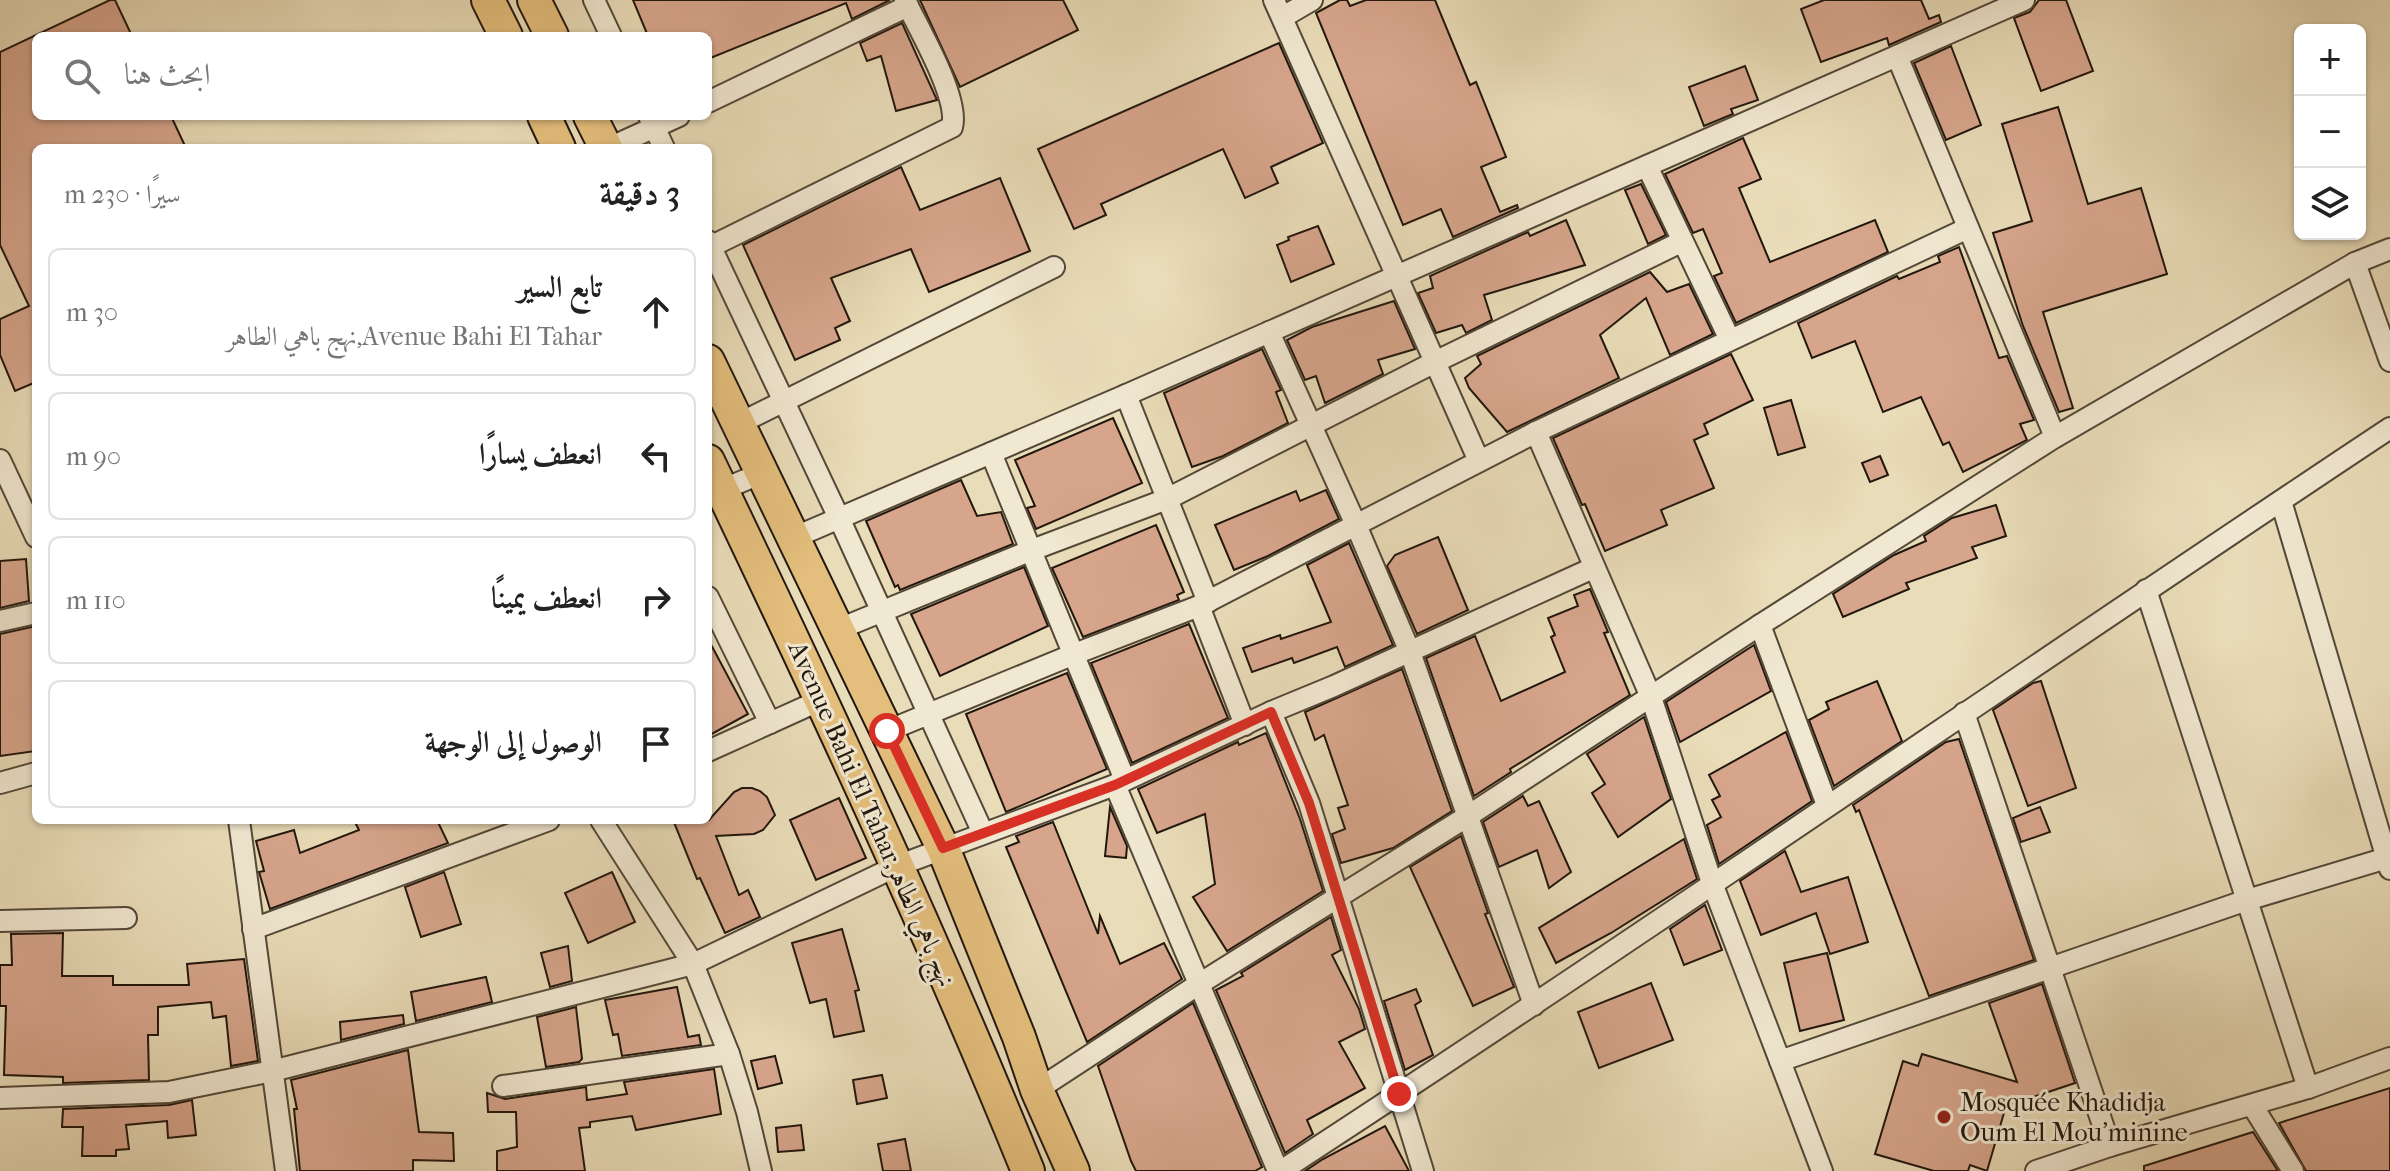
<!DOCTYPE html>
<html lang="ar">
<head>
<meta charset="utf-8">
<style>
  :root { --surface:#fff; --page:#f2f2f2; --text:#222; --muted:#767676; --line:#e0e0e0 }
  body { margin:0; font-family:"IM FELL French Canon",Amiri,serif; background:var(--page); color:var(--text); direction:rtl }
  .controls { position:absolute; right:24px; top:24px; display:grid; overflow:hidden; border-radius:12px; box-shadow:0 2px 6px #0004 }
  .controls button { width:72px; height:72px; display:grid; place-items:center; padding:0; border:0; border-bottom:2px solid var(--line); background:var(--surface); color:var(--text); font:40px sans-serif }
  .stop { position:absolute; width:24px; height:24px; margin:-18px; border:6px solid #d93025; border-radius:50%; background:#fff }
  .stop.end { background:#d93025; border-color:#fff; box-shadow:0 2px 8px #0008 }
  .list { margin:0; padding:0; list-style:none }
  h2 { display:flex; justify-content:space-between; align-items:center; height:104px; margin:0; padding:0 32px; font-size:34px }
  h2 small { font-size:26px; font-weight:400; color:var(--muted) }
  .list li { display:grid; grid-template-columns:52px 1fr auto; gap:24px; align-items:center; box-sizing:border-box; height:128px; margin:0 16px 16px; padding:0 16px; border:2px solid var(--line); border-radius:12px }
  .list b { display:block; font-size:30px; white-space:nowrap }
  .list p { margin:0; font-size:26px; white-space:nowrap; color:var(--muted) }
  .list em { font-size:26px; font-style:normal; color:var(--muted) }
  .icon { flex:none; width:44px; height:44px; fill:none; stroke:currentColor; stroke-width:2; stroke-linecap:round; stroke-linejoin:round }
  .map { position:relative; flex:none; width:2390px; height:1171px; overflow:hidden; direction:ltr }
  .search { position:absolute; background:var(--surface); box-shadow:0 2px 6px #0004; left:32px; top:32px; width:680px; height:88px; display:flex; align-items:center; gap:20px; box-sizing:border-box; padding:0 28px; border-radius:12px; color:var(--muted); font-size:30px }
  .panel { position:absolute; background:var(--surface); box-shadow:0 2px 6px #0004; left:32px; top:144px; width:680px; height:680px; border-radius:12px; direction:rtl }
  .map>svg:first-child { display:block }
  .building { fill:#d7a58c; stroke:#21170d; stroke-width:2 }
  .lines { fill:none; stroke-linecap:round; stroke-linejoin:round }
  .minor-casing { stroke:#534838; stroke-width:24 }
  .primary-casing { stroke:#21170d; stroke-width:36 }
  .minor { stroke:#f1e8d1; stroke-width:20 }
  .primary { stroke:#e4be7c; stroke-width:32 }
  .route { stroke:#d93025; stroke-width:10 }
  .poi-dot { fill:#8f2418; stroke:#f1e8d1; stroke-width:3 }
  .labels { text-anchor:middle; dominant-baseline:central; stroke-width:6; stroke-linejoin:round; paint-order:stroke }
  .street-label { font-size:26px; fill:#21170d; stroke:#f1e8d1 }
  .poi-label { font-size:26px; fill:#21170d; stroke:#f1e8d1; text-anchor:start }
</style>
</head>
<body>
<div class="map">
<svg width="2390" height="1171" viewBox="0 0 2390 1171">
  <rect width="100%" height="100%" fill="#e9dcb8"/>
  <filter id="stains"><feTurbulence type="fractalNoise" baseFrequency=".0025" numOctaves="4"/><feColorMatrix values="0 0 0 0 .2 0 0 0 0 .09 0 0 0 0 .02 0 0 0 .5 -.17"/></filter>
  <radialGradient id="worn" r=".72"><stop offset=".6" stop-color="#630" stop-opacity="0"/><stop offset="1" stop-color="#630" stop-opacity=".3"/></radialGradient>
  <g class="building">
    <path d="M110,0H115L132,36H36V116H171L186,148H36V382L15,391L0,355V319L29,306L0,245V52Z"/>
    <path d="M633,0H890L852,19L846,3L708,59V36H648Z"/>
    <path d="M920,0H1063L1078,30L960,87Z"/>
    <path d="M1340,0H1347L1350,6L1366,0H1435L1470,85L1476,82L1506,157L1481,167L1500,212L1517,205L1518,208L1453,237L1441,209L1403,225L1316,13Z"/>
    <path d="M1824,0H1921L1929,19L1939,15L1941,22L1889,45L1887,38L1821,62L1801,9Z"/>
    <path d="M2039,0H2066L2093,71L2041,91L2014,18L2030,12Z"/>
    <path d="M902,23L937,100L896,111L881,56L867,61L860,43Z"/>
    <path d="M1279,43L1323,143L1271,167L1278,183L1245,198L1223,149L1101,204L1106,215L1074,229L1038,149Z"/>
    <path d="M1951,46L1981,125L1946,140L1914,63Z"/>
    <path d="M1745,66L1758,100L1731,109L1733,114L1704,126L1689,87Z"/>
    <path d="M2058,107L2088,204L2141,188L2167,274L2043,312L2073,408L2059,412L2023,326L1993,233L2032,221L2002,124Z"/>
    <path d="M1743,138L1761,179L1739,188L1770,262L1875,220L1888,252L1736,323L1714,276L1722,273L1703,229L1693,233L1665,174Z"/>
    <path d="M901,167L920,210L1000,178L1030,251L929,292L911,249L831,278L850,321L835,328L840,340L795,360L743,245Z"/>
    <path d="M1641,184L1666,235L1648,244L1625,190Z"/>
    <path d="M1566,220L1585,265L1484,295L1492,320L1466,333L1462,325L1436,333L1418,293L1433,288L1430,276L1528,232L1530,236Z"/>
    <path d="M1318,226L1334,264L1291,282L1277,245L1289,240L1288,237Z"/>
    <path d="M1959,247L1999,358L2007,356L2034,420L2020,424L2027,440L1963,472L1949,442L1943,445L1921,397L1883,412L1855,341L1812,358L1798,323L1897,276L1899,279L1940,262L1938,256Z"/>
    <path d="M1650,272L1667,292L1689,284L1713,334L1670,355L1646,298L1600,335L1619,378L1507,432L1469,388L1465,378L1481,364L1477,356Z"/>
    <path d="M1394,301L1415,349L1378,360L1383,374L1325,403L1316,376L1305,380L1287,340L1312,327Z"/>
    <path d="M1262,349L1281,390L1276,392L1288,423L1223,456L1192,467L1164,393Z"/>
    <path d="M1731,354L1753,400L1704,424L1708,434L1694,440L1714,488L1661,510L1667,525L1605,551L1585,504L1582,505L1553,438Z"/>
    <path d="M1791,400L1805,447L1778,455L1764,408Z"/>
    <path d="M1113,418L1142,483L1036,529L1027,508L1035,506L1015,460Z"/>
    <path d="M1880,456L1888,475L1870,482L1862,463Z"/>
    <path d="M961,480L977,516L1001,512L1013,544L900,590L898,585L895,587L866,521Z"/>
    <path d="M1326,490L1339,519L1268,556L1234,570L1215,525L1296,491L1300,501Z"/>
    <path d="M1996,505L2006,536L1972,547L1977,558L1906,583L1909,589L1843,617L1833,594L1894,555L1926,541L1924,536L1952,518Z"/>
    <path d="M1156,525L1184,592L1177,595L1179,600L1083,637L1052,568Z"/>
    <path d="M1438,537L1468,610L1417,634L1387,566L1395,555Z"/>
    <path d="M1349,543L1393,645L1345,667L1337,647L1294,663L1292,658L1252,672L1243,648L1280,635L1281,639L1331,622L1307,565Z"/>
    <path d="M26,559L29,601L0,608V561Z"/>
    <path d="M1024,567L1048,626L940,676L911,614Z"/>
    <path d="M1590,589L1608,632L1604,633L1630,695L1510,769L1511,772L1474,796L1426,658L1475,636L1501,701L1565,672L1551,637L1555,635L1548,618L1578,606L1574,595Z"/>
    <path d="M1189,624L1228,718L1132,763L1091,663Z"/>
    <path d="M36,626V751L0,756V634Z"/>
    <path d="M708,639L748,714L708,736Z"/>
    <path d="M1754,645L1771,691L1680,742L1666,702Z"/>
    <path d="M1402,669L1452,811L1393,848L1341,863L1332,834L1345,829L1338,808L1348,805L1324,735L1315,740L1305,712Z"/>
    <path d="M1067,673L1107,769L1006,812L966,714Z"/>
    <path d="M1877,681L1902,741L1834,786L1809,720L1829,709L1826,702Z"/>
    <path d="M2041,681L2076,788L2028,806L1993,710L2033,683Z"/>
    <path d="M1644,717L1671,799L1618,837L1592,793L1605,784L1587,754Z"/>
    <path d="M1786,732L1812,801L1719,864L1707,825L1721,817L1712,800L1720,796L1709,775Z"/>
    <path d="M1266,733L1300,819L1323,891L1227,951L1193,897L1215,884L1205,814L1157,833L1138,789L1238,742L1239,745Z"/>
    <path d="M1959,739L2034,960L1929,996L1859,810L1856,812L1853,805L1946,742Z"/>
    <path d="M742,788H752L760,791L767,797L775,815L763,830L754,834L716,836L739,895L748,890L760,917L725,933L700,878L697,879L673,820H709L734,792Z"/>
    <path d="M1523,796L1528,806L1539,801L1571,872L1549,888L1537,850L1499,867L1483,822Z"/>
    <path d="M839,798L866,858L816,880L790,820Z"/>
    <path d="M1110,807L1127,846L1126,858L1105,856Z"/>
    <path d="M2040,807L2050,832L2021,842L2013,818Z"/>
    <path d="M354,820H437L448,843L270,909L259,872L264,871L256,841L294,830L300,853L359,830Z"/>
    <path d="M1053,822L1098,934L1100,916L1120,964L1164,943L1182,979L1087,1042L1006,847L1019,842L1016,836Z"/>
    <path d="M1461,836L1488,913L1485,914L1514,987L1473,1006L1410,867Z"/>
    <path d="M1684,839L1697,879L1611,933L1556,963L1539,928Z"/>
    <path d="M1785,851L1801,892L1848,877L1868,942L1830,954L1816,913L1761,935L1740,881Z"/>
    <path d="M444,872L461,924L421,937L405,887Z"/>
    <path d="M612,872L635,922L588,943L565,893Z"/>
    <path d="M1705,905L1722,950L1684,965L1670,929Z"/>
    <path d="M1331,917L1341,950L1332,955L1359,1009L1365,1029L1339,1042L1365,1088L1307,1120L1313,1134L1285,1153L1216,990L1243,976L1241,973Z"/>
    <path d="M842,929L859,990L855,991L864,1031L834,1037L826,999L810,1003L792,943Z"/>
    <path d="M63,933L62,976H113V985H189L187,964L244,959L258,1061L231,1066L226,1016L213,1018L211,1002L158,1007V1035H148L149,1080L63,1083V1077L4,1075L6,1006H0V965H12L11,934Z"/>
    <path d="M568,946L572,981L550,987L541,953Z"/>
    <path d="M1827,953L1844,1020L1800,1031L1784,963Z"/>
    <path d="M486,977L492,1002L416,1021L411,992Z"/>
    <path d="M1651,983L1673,1040L1599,1068L1578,1012Z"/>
    <path d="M2042,984L2075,1083L2006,1106L1987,1171L1970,1165L1968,1171H1934L1875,1154L1903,1061L1918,1066L1922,1054L2017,1082L1989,1003Z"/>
    <path d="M677,987L688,1037L699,1035L701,1045L622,1056L618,1034L613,1035L605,1000Z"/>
    <path d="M1416,989L1421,1001L1415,1005L1433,1055L1405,1070L1384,1001Z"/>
    <path d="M1193,1003L1262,1167L1255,1171H1136L1131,1161L1098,1066Z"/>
    <path d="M576,1007L582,1059L579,1062L546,1067L537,1017Z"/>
    <path d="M403,1015L404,1024L341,1040L340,1022Z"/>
    <path d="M408,1050L419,1132L453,1133L454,1161L413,1160V1171H300L294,1109H297L291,1080Z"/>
    <path d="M775,1056L782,1083L758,1089L751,1061Z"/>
    <path d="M714,1069L721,1114L636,1130L632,1116L590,1122V1127L579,1128L585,1171H497V1151L517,1147L516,1112H488L487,1093L505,1099L586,1087L587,1100L627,1094L624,1082Z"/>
    <path d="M882,1075L887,1098L857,1104L853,1080Z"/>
    <path d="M2390,1088V1171H2306L2279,1123Z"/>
    <path d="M192,1100L196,1135L168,1138L167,1121L126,1125L129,1149L116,1150V1156H82L83,1127H62L63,1109L169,1105Z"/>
    <path d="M801,1125L804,1150L778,1152L776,1128Z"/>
    <path d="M1385,1126L1409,1171H1305L1323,1159Z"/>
    <path d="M2253,1132L2278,1171H2144V1166Z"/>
    <path d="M905,1139L911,1171H883L878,1144Z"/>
  </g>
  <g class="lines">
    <g class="minor-casing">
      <g id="minor">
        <path d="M594,0L611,36"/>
        <path d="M1274,0L1479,461"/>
        <path d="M1283,17L1312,0"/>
        <path d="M1897,56L2055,437"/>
        <path d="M708,102L908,6"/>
        <path d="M649,116L664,148"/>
        <path d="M609,148L679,116"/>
        <path d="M1647,166L1730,340"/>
        <path d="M708,241L839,518L983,833"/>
        <path d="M708,248L952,127C960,98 918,28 905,0"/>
        <path d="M2355,263L2390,361"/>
        <path d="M1269,332L1356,525L1410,652L1534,1005"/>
        <path d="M1126,395L1208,602"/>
        <path d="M738,424L1054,267"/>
        <path d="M1536,432L1651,697L1712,883L1822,1171"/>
        <path d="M991,453L1125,780"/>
        <path d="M0,460L36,537"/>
        <path d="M714,493L762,473"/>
        <path d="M2281,501L2390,869"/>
        <path d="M793,538L1126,395L2024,0"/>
        <path d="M2146,590L2308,1088"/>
        <path d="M708,597L770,723"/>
        <path d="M1199,606L1245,725"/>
        <path d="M0,621L36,613"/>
        <path d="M1760,625L1827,805"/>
        <path d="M839,629L1032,550L1167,499L1435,362L1681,242"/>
        <path d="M1271,712L1309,803L1423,1171"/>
        <path d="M1964,713L2110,1146"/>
        <path d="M887,731L1072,655L1199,606L1536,432L1968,228"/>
        <path d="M708,751L823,699"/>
        <path d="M0,783L36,773"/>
        <path d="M1115,785L1278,1171"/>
        <path d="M239,820L286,1171"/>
        <path d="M601,820L693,964L729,1054L747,1112L761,1171"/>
        <path d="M0,921L126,918"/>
        <path d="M253,929L549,820"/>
        <path d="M1780,1061L2247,900L2390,857"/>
        <path d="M503,1086L729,1054"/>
        <path d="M1037,1090L1199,984L1468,816L1760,625L2055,437L2355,263L2390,249"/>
        <path d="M0,1098L169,1092L272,1071L693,964L897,866L1115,785L1271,712L1334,686L1593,568"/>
        <path d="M2252,1105L2293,1171"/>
        <path d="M1281,1171C1654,928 2019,674 2390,428"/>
        <path d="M2036,1171L2110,1146L2308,1088L2390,1058"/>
      </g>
    </g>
    <g class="primary-casing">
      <g id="primary">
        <path d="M488,0L506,36"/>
        <path d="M534,0L552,36"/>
        <path d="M544,116L559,148"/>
        <path d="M590,116L606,148"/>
        <path d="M708,361L943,848L1019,1037L1037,1090L1073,1171"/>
        <path d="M708,461C820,695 930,930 1028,1171"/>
      </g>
    </g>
    <use href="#minor" class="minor"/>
    <use href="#primary" class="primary"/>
  </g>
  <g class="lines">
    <path class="route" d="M887,731L943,848L1115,785L1271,712L1309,803L1399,1094"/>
  </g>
  <circle class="poi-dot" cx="1944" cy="1117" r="8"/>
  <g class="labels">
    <g class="street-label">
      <text transform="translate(872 814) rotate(66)">Avenue Bahi El Tahar,نهج باهي الطاهر</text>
    </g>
    <g class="poi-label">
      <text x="1960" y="1102">Mosquée Khadidja<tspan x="1960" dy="30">Oum El Mou'minine</tspan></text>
    </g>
  </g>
  <rect width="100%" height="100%" filter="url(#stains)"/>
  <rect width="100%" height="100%" fill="url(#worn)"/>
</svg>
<div class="controls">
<button>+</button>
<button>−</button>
<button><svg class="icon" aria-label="layers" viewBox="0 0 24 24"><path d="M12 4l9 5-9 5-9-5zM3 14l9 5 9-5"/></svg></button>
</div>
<div class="stop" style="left:887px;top:731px"></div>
<div class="stop end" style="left:1399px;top:1094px"></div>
<div class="search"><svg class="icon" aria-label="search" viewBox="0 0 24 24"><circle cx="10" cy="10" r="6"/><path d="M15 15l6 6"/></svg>ابحث هنا</div>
<section class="panel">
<h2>3 دقيقة<small>سيرًا · 230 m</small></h2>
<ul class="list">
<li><svg class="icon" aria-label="ahead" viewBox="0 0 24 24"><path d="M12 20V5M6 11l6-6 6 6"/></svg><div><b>تابع السير</b><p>Avenue Bahi El Tahar,نهج باهي الطاهر</p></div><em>30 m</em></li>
<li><svg class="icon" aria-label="left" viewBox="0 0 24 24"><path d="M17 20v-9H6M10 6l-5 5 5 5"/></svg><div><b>انعطف يسارًا</b></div><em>90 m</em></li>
<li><svg class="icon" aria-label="right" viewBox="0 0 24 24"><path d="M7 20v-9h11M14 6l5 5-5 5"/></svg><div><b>انعطف يمينًا</b></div><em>110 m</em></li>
<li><svg class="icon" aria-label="arrive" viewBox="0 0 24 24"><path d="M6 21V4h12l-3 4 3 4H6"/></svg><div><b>الوصول إلى الوجهة</b></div></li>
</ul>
</section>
</div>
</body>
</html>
